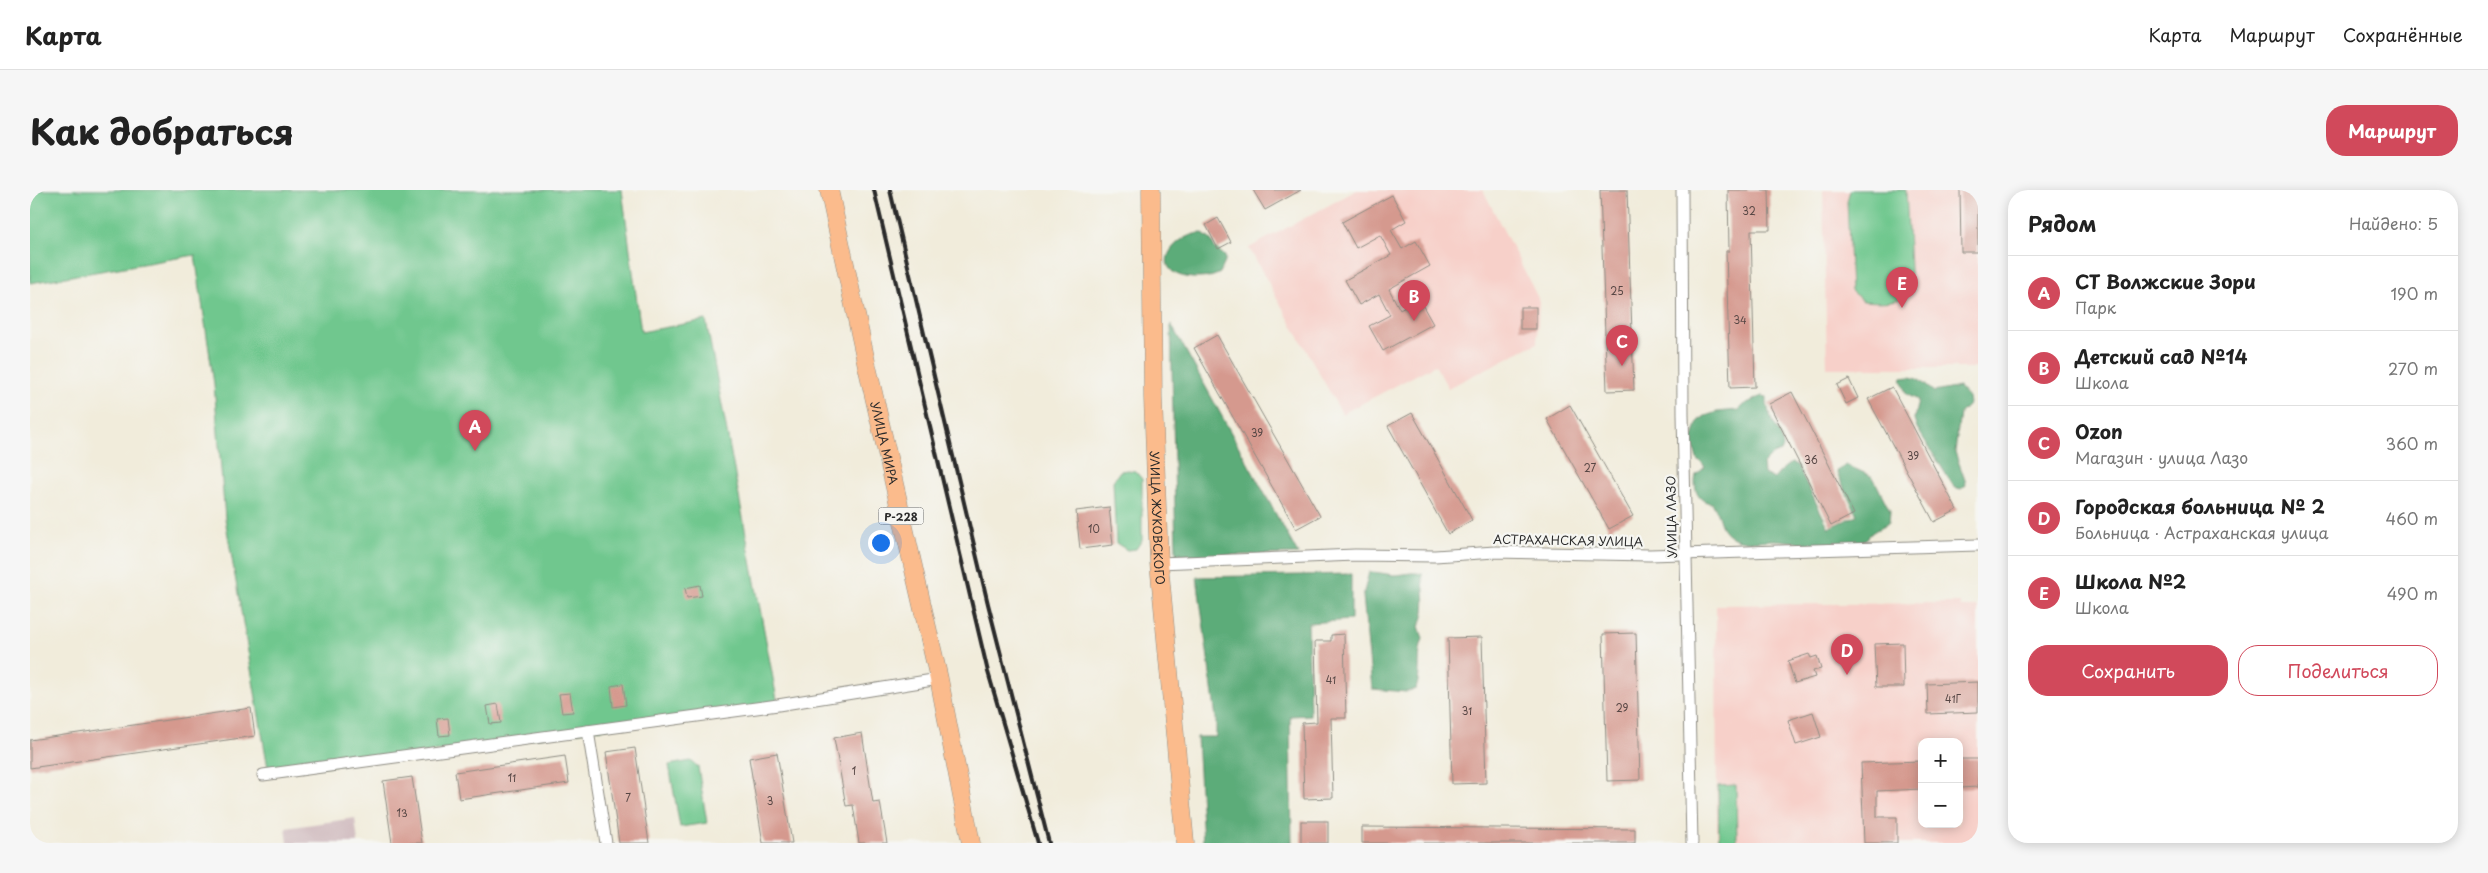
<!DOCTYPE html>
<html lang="ru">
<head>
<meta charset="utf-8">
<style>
  :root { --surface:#fff; --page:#f6f6f6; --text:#222; --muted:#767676; --line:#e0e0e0; --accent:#d1495b }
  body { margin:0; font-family:"Playpen Sans",sans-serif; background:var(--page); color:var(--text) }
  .controls { position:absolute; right:15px; bottom:15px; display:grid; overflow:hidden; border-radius:10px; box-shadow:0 2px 12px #0003 }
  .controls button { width:45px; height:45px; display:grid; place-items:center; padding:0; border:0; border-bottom:1px solid var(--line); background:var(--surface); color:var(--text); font:25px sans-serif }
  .you { position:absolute; left:850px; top:352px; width:18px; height:18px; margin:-12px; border:4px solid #fff; border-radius:50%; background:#1a73e8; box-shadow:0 0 0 8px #1a73e833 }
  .badge { display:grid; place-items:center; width:32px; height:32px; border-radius:50%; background:var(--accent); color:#fff; font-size:16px; font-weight:700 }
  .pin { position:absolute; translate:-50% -41px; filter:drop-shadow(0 1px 2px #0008) }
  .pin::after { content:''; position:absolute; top:26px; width:18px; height:15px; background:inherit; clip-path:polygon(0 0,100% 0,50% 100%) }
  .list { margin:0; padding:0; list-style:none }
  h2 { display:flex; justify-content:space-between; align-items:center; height:65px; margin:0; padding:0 20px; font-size:21px }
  h2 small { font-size:16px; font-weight:400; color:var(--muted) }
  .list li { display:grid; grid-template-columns:32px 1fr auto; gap:15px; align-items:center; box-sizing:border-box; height:75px; padding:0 20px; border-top:1px solid var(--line) }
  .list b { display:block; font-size:19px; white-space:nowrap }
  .list p { margin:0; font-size:16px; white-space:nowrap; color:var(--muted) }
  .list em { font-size:16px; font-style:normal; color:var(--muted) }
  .actions { display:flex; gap:10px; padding:15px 20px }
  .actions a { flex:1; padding:11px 0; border:1px solid var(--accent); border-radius:20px; text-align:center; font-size:18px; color:var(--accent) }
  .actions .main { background:var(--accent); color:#fff }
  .map { position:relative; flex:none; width:1948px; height:653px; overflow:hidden; border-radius:20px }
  header { display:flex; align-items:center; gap:30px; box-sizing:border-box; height:70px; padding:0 25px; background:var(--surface); border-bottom:1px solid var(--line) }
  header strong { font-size:24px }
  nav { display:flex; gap:28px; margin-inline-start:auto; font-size:18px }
  .intro { display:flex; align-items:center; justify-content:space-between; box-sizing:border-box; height:120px; padding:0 30px }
  h1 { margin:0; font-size:35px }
  .button { padding:12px 22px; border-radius:20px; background:var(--accent); color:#fff; font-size:18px; font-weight:700 }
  main { display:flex; gap:30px; padding:0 30px }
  aside { flex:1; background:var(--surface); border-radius:20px; box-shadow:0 2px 12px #0003 }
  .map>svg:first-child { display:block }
  .built { fill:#f7d0c9; fill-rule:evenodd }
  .industrial { fill:#d2bec1 }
  .green { fill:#6fc78e; stroke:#4d795c }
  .forest { fill:#5bac79; stroke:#436c52 }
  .building { fill:#d5998e }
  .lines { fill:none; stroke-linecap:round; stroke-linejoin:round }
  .minor-casing { stroke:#8e8c83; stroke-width:13 }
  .primary-casing { stroke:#8e8c83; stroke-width:19 }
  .minor { stroke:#fff; stroke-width:11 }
  .primary { stroke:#fbbb8c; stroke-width:18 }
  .rail { stroke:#2b2b2b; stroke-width:4 }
  .labels { text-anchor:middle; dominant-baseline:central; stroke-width:4.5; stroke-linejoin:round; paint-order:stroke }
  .number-label { font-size:10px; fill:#564644 }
  .shield { fill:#f6f6f2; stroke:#686867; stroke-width:1 }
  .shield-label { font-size:11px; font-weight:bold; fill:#2b2b2b }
  .street-label { font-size:12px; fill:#2b2b2b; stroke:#f6f6f2 }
</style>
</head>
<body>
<header>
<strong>Карта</strong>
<nav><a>Карта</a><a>Маршрут</a><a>Сохранённые</a></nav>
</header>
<div class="intro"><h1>Как добраться</h1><a class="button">Маршрут</a></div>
<main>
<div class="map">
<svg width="1948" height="653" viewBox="0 0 1948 653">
  <rect width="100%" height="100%" fill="#f6f6f2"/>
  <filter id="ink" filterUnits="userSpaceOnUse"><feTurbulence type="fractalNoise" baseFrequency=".02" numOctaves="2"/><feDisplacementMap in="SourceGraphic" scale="10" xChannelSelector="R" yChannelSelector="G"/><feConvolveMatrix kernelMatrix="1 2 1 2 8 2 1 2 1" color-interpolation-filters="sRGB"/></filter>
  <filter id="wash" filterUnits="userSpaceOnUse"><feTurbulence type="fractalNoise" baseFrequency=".0096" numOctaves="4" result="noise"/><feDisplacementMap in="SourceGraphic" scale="20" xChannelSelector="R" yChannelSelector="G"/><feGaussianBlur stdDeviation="1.12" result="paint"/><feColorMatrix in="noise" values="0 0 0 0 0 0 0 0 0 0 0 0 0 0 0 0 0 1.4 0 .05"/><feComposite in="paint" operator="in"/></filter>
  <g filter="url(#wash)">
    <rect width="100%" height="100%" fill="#f1ecdb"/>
    <g class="built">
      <path d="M1327,0H1453L1509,110L1507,153L1418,198L1405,175L1312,224L1219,58Z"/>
      <path d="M1793,0H1948V178H1797Z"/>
      <path d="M1930,413L1931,417H1948V653H1687L1686,415ZM1892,552H1929V634H1892Z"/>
    </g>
    <path class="industrial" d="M325,628L328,653H258L256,638Z"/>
    <g class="green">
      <path d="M0,0H592L611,142L676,130L748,515L239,584L195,328L184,194L165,65L0,93Z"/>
      <path d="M1820,0H1876L1881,97C1874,115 1849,112 1833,111L1821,101L1817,11Z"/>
      <path d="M1098,280L1105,281L1112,289V350L1106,359L1097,360L1086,353L1083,291L1090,281Z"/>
      <path d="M661,571L668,577L677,633L650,637L639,575Z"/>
      <path d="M1706,595L1707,653H1689L1688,596Z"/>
    </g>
    <g class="forest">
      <path d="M1172,43L1181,50L1185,58L1195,66V72L1190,83C1181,88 1173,88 1163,88C1116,84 1142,44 1172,43Z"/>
      <path d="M1141,134L1268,364L1146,366Z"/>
      <path d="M1880,187L1888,189L1904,202L1929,197L1938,207L1939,214L1930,223L1925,262L1935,290L1936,295L1931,299L1924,297L1887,238L1884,229L1888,210L1876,204L1871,188Z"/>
      <path d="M1732,206L1737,207C1735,228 1752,239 1753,257L1751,262L1742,265L1733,274L1734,284L1744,289C1750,282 1753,277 1762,273L1767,275L1799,338L1827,325L1807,283L1808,280L1817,275L1843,287L1860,321L1859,332C1854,337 1849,338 1843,342C1840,344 1838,348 1835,350C1807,364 1773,351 1744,350C1729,350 1712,355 1699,345C1687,336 1691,325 1682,313C1667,312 1663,298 1666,285L1675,277L1667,269L1662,251L1668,231L1675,226L1687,222L1708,220L1713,215Z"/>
      <path d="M1339,382C1348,382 1355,384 1364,385C1374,385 1381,381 1392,384C1394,399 1398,423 1389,436L1393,449C1386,465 1392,482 1386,499L1376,502L1342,499L1333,406Z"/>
      <path d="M1321,384V430L1278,433L1280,525L1260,526L1262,653H1173L1167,547H1186V528L1167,387Z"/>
    </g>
    <g id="blocks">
      <g class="building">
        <path d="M1223,0H1271L1235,20Z"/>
        <path d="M1570,0H1597L1604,200L1577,201Z"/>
        <path d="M1698,0H1739L1740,40H1721L1725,197L1700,198L1696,61H1699Z"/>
        <path d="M1930,0H1948V62H1931Z"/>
        <path d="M1362,5L1376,31L1361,40L1372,59L1386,51L1400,76L1359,99L1370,120L1389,109L1403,134L1353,161L1339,136L1360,125L1349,104L1329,115L1315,90L1361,65L1350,45L1326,58L1312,32Z"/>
        <path d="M1188,28L1201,52L1188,59L1176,35Z"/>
        <rect x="1490" y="117" width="16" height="22"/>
        <path d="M1187,145L1290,326L1266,339L1164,158Z"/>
        <path d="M1819,189L1828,208L1816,214L1807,195Z"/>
        <path d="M1862,197L1927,320L1904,332L1838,209Z"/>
        <path d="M1762,202L1824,324L1801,336L1739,214Z"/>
        <path d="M1540,215L1603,326L1579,339L1517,229Z"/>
        <path d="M1382,223L1442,330L1418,344L1358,236Z"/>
        <path d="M1079,317L1083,355L1050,359L1046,321Z"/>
        <path d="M670,395L672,406L657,408L655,398Z"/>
        <path d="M1606,443L1610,590L1577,591L1573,444Z"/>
        <path d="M1314,444L1316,528H1301L1303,608L1274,609L1272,533L1287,532L1285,451H1301V445Z"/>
        <path d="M1452,447L1456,593L1422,594L1418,448Z"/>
        <path d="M1873,453L1874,497H1846L1844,454Z"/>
        <path d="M1779,464L1781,468L1787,466L1791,479L1783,481L1785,487L1765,493L1758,471Z"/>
        <path d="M1948,492V522L1898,524L1897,494Z"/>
        <path d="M593,494L596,515L583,517L581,496Z"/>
        <path d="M540,503L543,522L532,523L529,504Z"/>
        <path d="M468,514L471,533L460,534L457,516Z"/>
        <path d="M221,518L225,546L0,578V550Z"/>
        <path d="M1783,522L1791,547L1766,555L1758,530Z"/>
        <path d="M418,528L420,545L409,546L407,529Z"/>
        <path d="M832,543L843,613L850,612L857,653H829L823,615L816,616L804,548Z"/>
        <path d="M605,558L619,653H589L576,562Z"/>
        <path d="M747,563L762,653H733L719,568Z"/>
        <path d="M535,566L539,593L429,609L425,582Z"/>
        <path d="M1929,569H1948V597L1929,598Z"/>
        <path d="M1892,571V599L1847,601V627H1867V653H1834L1831,573Z"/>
        <path d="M382,587L392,653H362L353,591Z"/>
        <rect x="1271" y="631" width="27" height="22"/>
        <path d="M1332,637L1605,639V653H1332Z"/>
      </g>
    </g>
  </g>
  <g filter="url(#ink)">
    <use href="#blocks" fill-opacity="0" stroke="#8e8c83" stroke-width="1"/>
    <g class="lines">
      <g class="minor-casing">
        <g id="minor">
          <path d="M1652,0L1653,224L1662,653"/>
          <path d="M1129,373L1325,365L1405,366L1465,362L1620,365L1948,355"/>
          <path d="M558,541L576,653"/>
          <path d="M233,585L748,515L909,489"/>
        </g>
      </g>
      <g class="primary-casing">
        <g id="primary">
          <path id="s1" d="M799,0L837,176L909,489L941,653"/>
          <path id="s2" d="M1121,0L1123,208L1129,373L1155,653"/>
        </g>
      </g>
      <use href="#minor" class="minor"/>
      <use href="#primary" class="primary"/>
      <g class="rail">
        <path d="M844,0L958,482L1008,653"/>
        <path d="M860,0L958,414L1019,653"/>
      </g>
    </g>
  </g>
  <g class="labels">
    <g class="number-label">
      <text x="1719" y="20">32</text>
      <text x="1587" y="100">25</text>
      <text x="1710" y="129">34</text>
      <text x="1227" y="242">39</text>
      <text x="1883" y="265">39</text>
      <text x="1781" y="269">36</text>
      <text x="1560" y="277">27</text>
      <text x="1064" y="338">10</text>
      <text x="1301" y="489">41</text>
      <text x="1923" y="508">41Г</text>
      <text x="1592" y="517">29</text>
      <text x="1437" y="520">31</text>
      <text x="824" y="580">1</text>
      <text x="482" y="587">11</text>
      <text x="598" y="607">7</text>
      <text x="740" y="610">3</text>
      <text x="372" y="622">13</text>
    </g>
    <rect class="shield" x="848.5" y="317.5" width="45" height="17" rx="4"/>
    <g class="shield-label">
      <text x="871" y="326">Р-228</text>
    </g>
    <g class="street-label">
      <text stroke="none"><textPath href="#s1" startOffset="259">УЛИЦА МИРА</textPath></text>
      <text stroke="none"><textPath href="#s2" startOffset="328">УЛИЦА ЖУКОВСКОГО</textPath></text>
      <text transform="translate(1641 327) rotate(-91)">УЛИЦА ЛАЗО</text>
      <text transform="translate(1538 350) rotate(1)">АСТРАХАНСКАЯ УЛИЦА</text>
    </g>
  </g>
</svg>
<div class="controls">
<button>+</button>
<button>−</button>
</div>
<div class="you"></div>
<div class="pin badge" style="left:445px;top:261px">A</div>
<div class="pin badge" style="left:1384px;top:131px">B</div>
<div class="pin badge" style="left:1592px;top:176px">C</div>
<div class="pin badge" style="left:1817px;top:485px">D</div>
<div class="pin badge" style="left:1872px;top:118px">E</div>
</div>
<aside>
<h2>Рядом<small>Найдено: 5</small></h2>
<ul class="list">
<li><span class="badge">A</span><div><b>СТ Волжские Зори</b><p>Парк</p></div><em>190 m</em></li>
<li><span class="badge">B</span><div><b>Детский сад №14</b><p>Школа</p></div><em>270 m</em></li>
<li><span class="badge">C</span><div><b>Ozon</b><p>Магазин · улица Лазо</p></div><em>360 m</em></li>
<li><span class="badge">D</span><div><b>Городская больница № 2</b><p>Больница · Астраханская улица</p></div><em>460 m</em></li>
<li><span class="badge">E</span><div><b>Школа №2</b><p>Школа</p></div><em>490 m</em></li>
</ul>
<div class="actions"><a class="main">Сохранить</a><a>Поделиться</a></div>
</aside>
</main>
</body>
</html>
